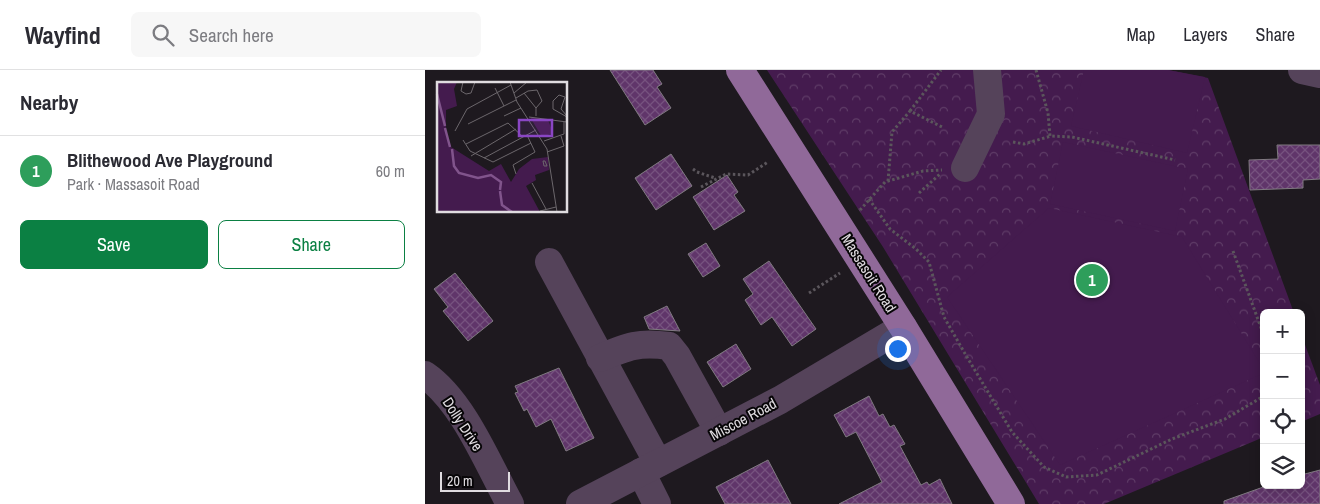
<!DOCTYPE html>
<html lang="en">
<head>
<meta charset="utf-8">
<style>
  :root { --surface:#fff; --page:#f7f7f7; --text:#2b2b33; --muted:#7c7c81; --line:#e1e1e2; --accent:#0b8043 }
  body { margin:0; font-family:"Archivo Narrow",sans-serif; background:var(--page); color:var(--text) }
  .controls { position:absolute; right:15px; bottom:15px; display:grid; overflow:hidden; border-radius:8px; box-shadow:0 2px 12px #0003 }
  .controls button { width:45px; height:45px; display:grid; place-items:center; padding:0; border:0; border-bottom:1px solid var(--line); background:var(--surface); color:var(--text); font:25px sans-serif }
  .scale { position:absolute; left:15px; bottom:12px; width:70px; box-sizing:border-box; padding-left:5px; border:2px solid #e0dce0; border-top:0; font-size:14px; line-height:18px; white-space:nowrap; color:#e0dce0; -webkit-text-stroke:4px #070507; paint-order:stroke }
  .you { position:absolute; left:472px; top:278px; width:18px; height:18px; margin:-12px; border:4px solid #fff; border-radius:50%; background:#1a73e8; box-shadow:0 0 0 8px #1a73e833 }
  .badge { display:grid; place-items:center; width:32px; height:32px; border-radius:50%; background:var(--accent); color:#fff; font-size:16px; font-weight:700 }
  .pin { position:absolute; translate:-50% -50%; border:2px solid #fff; box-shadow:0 1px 5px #0006 }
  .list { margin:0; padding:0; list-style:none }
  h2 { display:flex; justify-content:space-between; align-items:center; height:65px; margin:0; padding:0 20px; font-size:21px }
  h2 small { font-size:16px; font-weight:400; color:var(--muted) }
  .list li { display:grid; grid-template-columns:32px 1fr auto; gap:15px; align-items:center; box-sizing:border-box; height:70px; padding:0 20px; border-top:1px solid var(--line) }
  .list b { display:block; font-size:19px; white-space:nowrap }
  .list p { margin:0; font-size:16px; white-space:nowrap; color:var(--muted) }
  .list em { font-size:16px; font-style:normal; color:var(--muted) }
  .actions { display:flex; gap:10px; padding:15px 20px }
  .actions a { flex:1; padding:11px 0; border:1px solid var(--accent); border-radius:8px; text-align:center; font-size:18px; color:var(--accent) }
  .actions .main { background:var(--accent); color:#fff }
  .icon { flex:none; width:28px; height:28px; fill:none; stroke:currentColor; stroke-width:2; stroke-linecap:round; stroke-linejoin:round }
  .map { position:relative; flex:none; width:895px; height:434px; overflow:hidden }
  header { display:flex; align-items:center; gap:30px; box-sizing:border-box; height:70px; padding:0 25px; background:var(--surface); border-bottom:1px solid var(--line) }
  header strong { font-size:24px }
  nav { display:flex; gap:28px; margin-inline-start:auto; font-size:18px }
  .search { width:350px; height:45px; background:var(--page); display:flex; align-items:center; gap:12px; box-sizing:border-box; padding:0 18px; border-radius:8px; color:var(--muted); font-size:19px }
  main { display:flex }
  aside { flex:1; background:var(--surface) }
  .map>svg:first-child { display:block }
  .park { fill:url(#park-crowns) }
  .pitch { fill:#441b4e }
  .building { fill:url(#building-cross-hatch); stroke:#807a81 }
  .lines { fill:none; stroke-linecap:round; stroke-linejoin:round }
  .path { stroke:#5b565c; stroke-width:3; stroke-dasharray:2.5 2.5; stroke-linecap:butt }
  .minor { stroke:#55435a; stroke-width:28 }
  .major { stroke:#906999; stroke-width:28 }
  .labels { text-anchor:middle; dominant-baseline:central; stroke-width:4; stroke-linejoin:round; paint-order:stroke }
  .street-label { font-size:15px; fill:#e0dce0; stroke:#070507 }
  .inset-river { fill:none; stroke:#81548c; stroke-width:2.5 }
  .inset-road { fill:none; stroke:#6c676c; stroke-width:1 }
  .view { fill:#8a46c4; fill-opacity:0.15; stroke:#8a46c4; stroke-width:2.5 }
  .inset-edge { fill:none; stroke:#e0dce0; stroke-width:2.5 }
</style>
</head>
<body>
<header>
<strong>Wayfind</strong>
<div class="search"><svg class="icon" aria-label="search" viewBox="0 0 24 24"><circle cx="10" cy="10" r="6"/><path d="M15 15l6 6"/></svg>Search here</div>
<nav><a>Map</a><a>Layers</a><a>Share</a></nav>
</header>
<main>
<aside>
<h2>Nearby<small></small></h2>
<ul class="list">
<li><span class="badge" style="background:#2e9e5b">1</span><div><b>Blithewood Ave Playground</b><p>Park · Massasoit Road</p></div><em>60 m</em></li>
</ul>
<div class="actions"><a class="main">Save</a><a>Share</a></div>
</aside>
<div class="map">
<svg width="895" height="434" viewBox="0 0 895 434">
  <defs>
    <pattern id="park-crowns" width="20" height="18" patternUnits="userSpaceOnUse" patternTransform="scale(1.25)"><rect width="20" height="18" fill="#441b4e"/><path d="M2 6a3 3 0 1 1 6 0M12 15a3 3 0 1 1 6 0" fill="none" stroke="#5f3c67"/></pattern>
    <pattern id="building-cross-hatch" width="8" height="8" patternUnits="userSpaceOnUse" patternTransform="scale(1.25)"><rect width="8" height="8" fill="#60356a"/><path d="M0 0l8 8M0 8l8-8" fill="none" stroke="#76527f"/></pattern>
  </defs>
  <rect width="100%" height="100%" fill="#1e191f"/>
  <g class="park">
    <path d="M342,0H743L783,8L869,243H839V367L679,434H614L458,177Z"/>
    <path d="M876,264L895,315V344L876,352Z"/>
  </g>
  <g class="pitch">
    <path d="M659,0H743L780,7L762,83L646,56Z"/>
    <path d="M638,72L763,99L750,161L625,134Z"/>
    <path d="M624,138L757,167L839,300V303L635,395L522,227Z"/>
  </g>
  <g class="building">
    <path d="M185,0H228L237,14L232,17L246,38L220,55Z"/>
    <path d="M852,75H895V109L878,110V118L825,120L824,90L853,89Z"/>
    <path d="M246,84L267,116L231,140L210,108Z"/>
    <path d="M302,105L313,122L309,125L320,141L289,160L268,127Z"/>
    <path d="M281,173L295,196L278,207L263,184Z"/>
    <path d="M344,191L391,259L367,276L347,247L336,255L320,230L328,224L318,209Z"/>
    <path d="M30,203L68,251L43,271L18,241L23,237L9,219Z"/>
    <path d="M242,236L255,261L224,259L219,247Z"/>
    <path d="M311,274L326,299L298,317L282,292Z"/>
    <path d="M134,298L169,368L141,381L126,349L111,357L102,339L99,341L90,323L93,322L90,316Z"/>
    <path d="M444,326L454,346L458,344L465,357L469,355L480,374L475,376L496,415L502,412L504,415L515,409L527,434H414L457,412L431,362L421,367L409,345Z"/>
    <path d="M343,390L366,434H300L291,417Z"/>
    <path d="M895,400V434H799V431L844,415H876V405Z"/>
  </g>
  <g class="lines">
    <g class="path">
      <path d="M611,0L623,43L625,66L647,67L750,90"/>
      <path d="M485,41L516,0"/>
      <path d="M588,72L599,74L626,66"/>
      <path d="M268,99L272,102L290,108"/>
      <path d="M463,111L467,62L485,41L517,57"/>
      <path d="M276,117L301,104L323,105L343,92"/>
      <path d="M494,123L515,104"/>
      <path d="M444,129L465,159L491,179L504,192L519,247L539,282L587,362L619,397L641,407L672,405L747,369L800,349L839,326"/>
      <path d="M435,140L460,112L498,101L517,100"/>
      <path d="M808,181L839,266"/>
      <path d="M384,223L415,203"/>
    </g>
    <g class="minor">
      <path d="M877,0L895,4"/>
      <path d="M540,98L566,44L562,0"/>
      <path d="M124,192L233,393"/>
      <path d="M175,288C203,276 214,272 244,276L252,286L294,362"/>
      <path d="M0,305C38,331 63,394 85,434"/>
      <path d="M216,402L232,434"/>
      <path d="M155,434L355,330L478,257"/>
    </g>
    <path class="major" d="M315,0L478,257L586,434"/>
  </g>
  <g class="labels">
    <g class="street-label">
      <text transform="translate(444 203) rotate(58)">Massasoit Road</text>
      <text transform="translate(318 349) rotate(-28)">Miscoe Road</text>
      <text transform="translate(38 354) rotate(57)">Dolly Drive</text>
    </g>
  </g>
  <g transform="translate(12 12)">
    <rect width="130" height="130" fill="#1e191f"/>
    <path d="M0,0H20L17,7L20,24L9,28V54L14,65L52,89L64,82L74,100L82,87L95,77L111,75L112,88L98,93L99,98L89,104L103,130H0ZM93,35L111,38L116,51L105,55Z" fill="#441b4e"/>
    <path class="inset-river" d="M0,12L8,44M8,46L13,65M15,67L17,84L22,91L41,96L54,93L64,100L63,108M63,109L65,123L75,130"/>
    <path class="inset-road" d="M26,0L24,9L29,12L34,11L38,0M73,0L80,20L110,67L120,130M58,6L67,24M77,11L90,0M87,11L99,26V34M79,16L91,9L100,8L105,19L99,26M67,34L84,26M130,34L124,27L128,15L122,13L116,19V27L130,35M92,35L130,40M31,42L79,18M18,49L30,27L74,3M26,58L33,69L56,80L94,61M107,59L127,52V40M29,62L71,41L86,55M110,70L127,64L124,54M34,74L79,47M47,76L99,48M106,79H108L110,84H107ZM79,92L76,83L98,70L90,53M95,101L109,127M103,129L119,125"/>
    <path class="view" d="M82,38H115V54H82Z"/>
    <rect width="130" height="130" class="inset-edge"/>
  </g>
</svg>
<div class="controls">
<button>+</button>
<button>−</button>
<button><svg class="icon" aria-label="locate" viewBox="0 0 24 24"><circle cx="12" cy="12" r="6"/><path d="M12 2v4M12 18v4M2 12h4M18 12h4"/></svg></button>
<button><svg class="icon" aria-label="layers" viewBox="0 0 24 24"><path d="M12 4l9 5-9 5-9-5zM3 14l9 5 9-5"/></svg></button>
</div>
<div class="scale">20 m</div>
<div class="you"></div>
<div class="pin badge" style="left:667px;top:210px;background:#2e9e5b">1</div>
</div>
</main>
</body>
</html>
